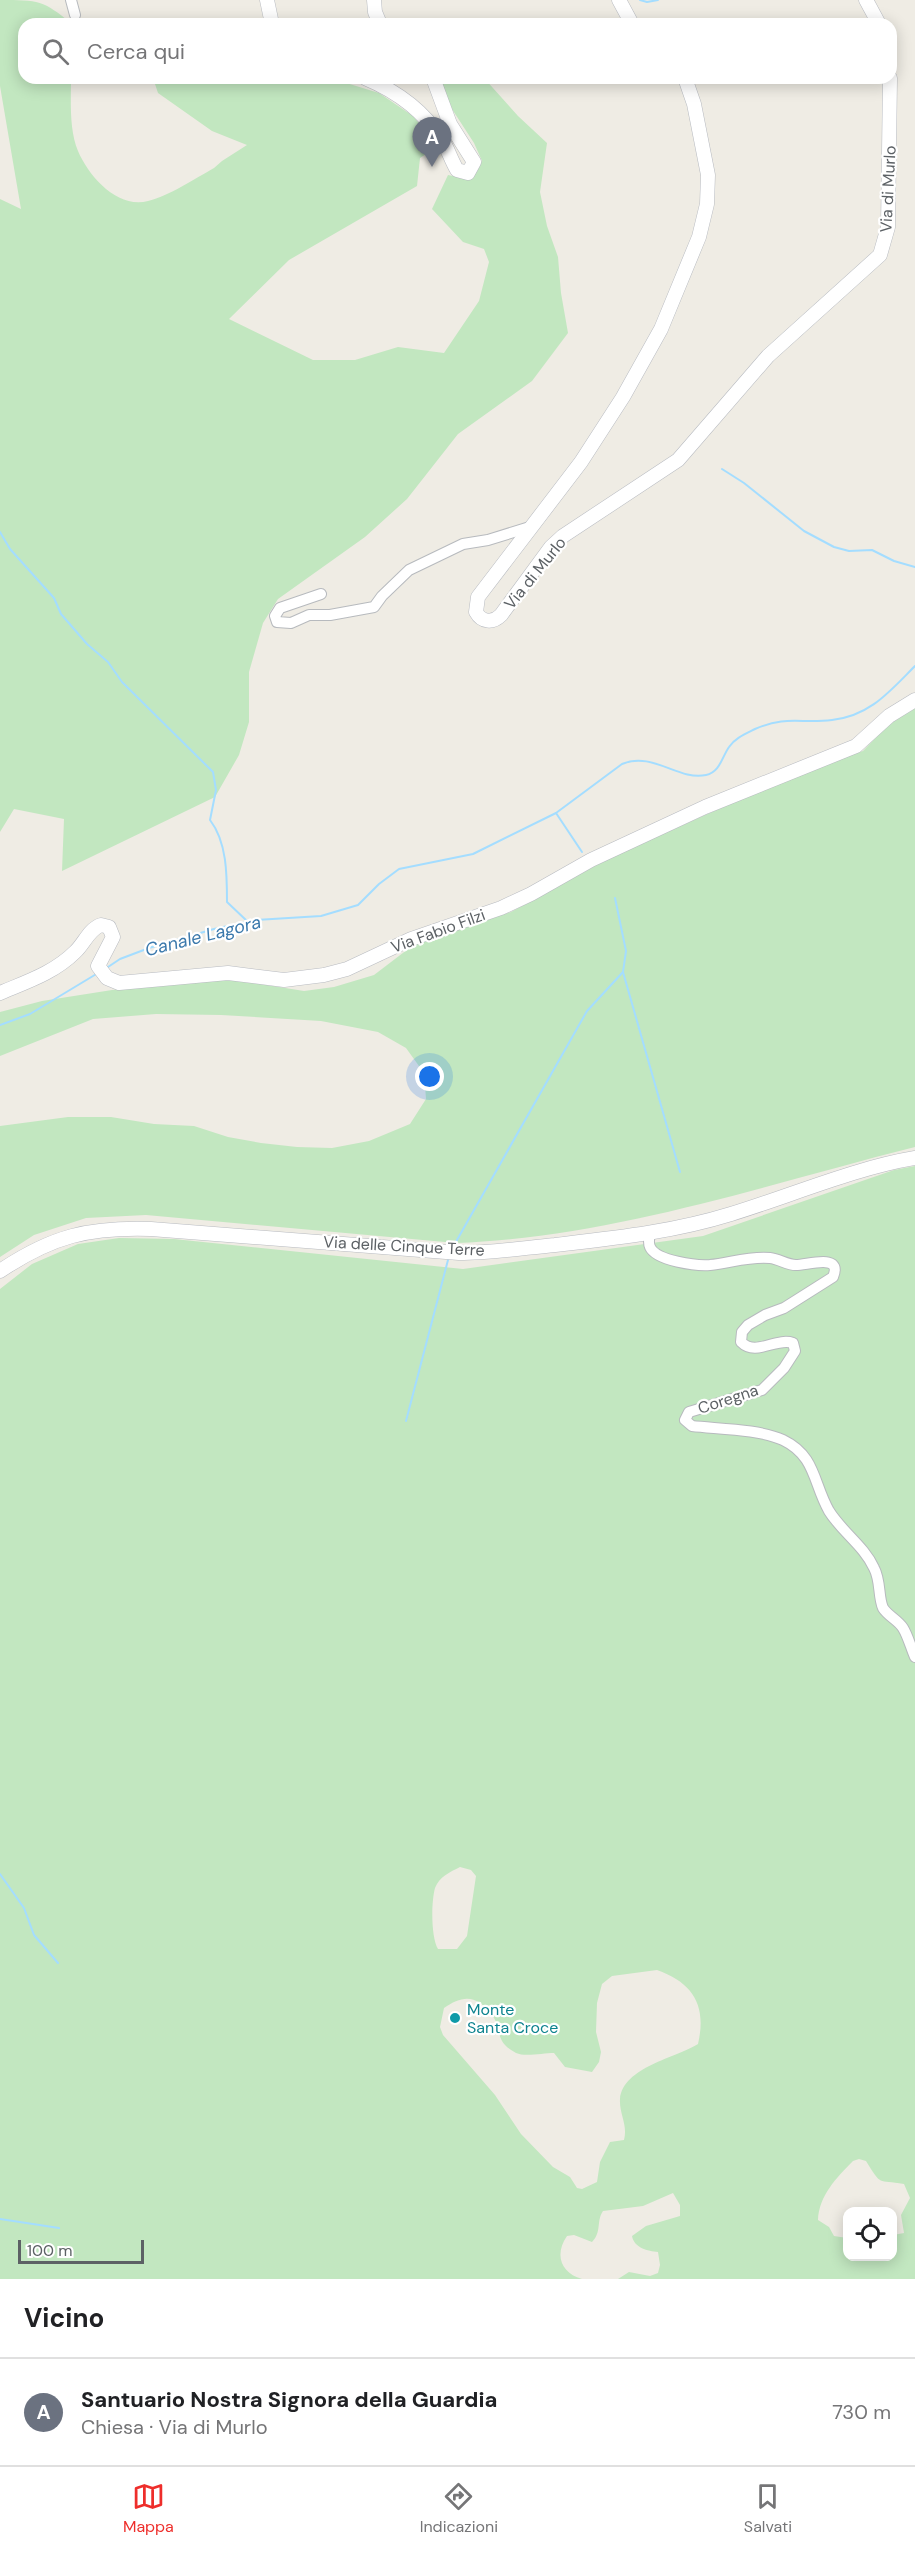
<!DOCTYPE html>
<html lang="it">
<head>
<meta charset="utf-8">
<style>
  :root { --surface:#fff; --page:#f2f2f2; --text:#202124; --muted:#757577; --line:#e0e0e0; --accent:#ee2e2b }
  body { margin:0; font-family:"DM Sans",sans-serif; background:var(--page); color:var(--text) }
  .controls { position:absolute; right:18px; bottom:18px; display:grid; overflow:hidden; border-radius:12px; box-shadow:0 3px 15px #0003 }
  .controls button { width:54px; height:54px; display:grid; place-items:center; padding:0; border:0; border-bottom:2px solid var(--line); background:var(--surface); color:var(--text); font:30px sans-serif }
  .scale { position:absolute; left:18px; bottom:15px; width:126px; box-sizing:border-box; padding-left:6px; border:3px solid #5c6165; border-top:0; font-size:16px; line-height:21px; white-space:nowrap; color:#5c6165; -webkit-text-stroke:4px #fff; paint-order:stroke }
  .you { position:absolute; left:430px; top:1077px; width:21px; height:21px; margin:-15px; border:4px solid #fff; border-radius:50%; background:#1a73e8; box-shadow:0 0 0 9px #1a73e833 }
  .badge { display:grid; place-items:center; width:39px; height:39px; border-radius:50%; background:var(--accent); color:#fff; font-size:20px; font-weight:700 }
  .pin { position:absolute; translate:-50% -50px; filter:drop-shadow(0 2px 3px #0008) }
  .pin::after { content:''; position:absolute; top:32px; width:21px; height:18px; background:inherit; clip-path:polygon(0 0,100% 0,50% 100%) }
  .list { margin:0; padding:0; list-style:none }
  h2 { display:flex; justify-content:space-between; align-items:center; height:78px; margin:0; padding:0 24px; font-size:26px }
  h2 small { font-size:20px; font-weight:400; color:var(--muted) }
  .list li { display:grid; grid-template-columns:39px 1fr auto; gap:18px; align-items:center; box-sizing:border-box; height:108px; padding:0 24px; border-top:2px solid var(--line) }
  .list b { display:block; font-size:22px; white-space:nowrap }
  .list p { margin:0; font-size:20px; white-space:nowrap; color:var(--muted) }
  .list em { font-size:20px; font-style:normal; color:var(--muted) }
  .icon { flex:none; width:33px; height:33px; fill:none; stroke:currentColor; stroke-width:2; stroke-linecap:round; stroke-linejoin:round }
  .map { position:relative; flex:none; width:915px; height:2279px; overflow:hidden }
  .search { position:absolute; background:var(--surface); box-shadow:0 3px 15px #0003; left:18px; right:18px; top:18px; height:66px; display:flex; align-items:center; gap:15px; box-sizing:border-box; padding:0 21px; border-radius:18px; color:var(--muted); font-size:22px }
  .sheet { height:186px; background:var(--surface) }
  nav { display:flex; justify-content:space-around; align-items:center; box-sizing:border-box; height:84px; border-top:2px solid var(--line); background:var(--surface); font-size:16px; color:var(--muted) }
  nav a { display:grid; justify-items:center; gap:3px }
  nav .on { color:var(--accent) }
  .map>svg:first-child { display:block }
  .green { fill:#c2e7c0; fill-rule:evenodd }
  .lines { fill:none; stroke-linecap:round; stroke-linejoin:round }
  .stream { stroke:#a4ddff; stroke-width:2 }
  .street-casing { stroke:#b7babe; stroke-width:12 }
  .secondary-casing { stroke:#b8bbc1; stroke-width:15 }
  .street { stroke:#fff; stroke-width:10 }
  .secondary { stroke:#fff; stroke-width:14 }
  .culture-dot { fill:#0f9aa8; stroke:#fff; stroke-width:2 }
  .labels { text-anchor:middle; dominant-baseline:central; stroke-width:4.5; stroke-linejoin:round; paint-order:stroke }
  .street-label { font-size:16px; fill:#5c6165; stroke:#fff }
  .culture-label { font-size:16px; fill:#0d838f; stroke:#fff; text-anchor:start }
  .water-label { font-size:18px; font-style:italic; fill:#3b79ac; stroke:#fff }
</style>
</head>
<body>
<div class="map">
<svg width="915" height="2279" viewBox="0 0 915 2279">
  <rect width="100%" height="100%" fill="#efece4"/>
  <g class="green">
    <path d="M0,0C39,0 43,0 72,24H24V78H71C71,102 69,129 78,151C89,177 118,209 148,201C167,197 196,178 214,168L222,161L247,145L212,131L158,93L153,78H330L379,93L413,116L438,146L420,158L417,186L289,260L229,319L313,360H355L398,347L444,353L479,301L489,262L484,249L463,242L432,209L448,175L463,178L474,176L482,161L474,143L450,106L440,78H484L518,116L547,143L540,192L547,226L558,257L561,293L568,333L532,381L458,434L407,499L365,537L278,599L263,623L249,672V722L239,755L215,797L62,871L64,819L14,809L0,832V199L21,209L0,86Z"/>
    <path d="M915,708V1147C764,1185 613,1237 456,1243L146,1215L86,1218L34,1235L0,1257V1126L68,1117H111L154,1124L194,1126L228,1137L261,1143L297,1147L332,1148L369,1141L410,1124L426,1099L424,1073L406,1048L378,1032L321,1021L221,1015L156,1014L93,1019L0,1056V1012L42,1001L112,990L228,979L304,991L334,987L374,975L416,943L511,912L602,862L705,815L841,757L863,751L887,726Z"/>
    <path d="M915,1166V2279H618L629,2272L650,2276L658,2273L660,2265L658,2252C648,2251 634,2248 632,2236L646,2226L680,2216V2205L673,2193L643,2206L603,2211C596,2221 602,2232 592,2242L574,2235L567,2236C554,2255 561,2273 582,2279H0V1289L32,1264L78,1244L119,1238L174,1239L463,1269L703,1236L894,1170ZM460,1867L471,1870L476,1876L467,1936L457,1949H438C431,1937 431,1903 435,1888C439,1877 450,1872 460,1867ZM657,1970C693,1983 707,2005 698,2044C676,2058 623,2067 620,2099C619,2114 628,2125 624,2140L610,2142L600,2162L597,2182L582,2189L577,2188L570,2177L553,2167L521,2134L495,2095L443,2035L440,2027L444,2008C462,1995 477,1994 492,2015C503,2029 493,2041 516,2053C525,2057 543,2053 554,2053L565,2067L592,2072L599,2062L601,2052L596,2032L597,2003L602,1984L612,1976ZM859,2159L866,2161C882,2187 877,2179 904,2184L910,2198L901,2215L904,2233L893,2235L892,2256H848L847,2238L834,2236L829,2227L818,2220C819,2196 836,2178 853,2161Z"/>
  </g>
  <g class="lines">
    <g class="stream">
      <path d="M640,0L647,2L658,0"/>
      <path d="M722,469L744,483L804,531L834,547L849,551L872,550L894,561L915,567"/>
      <path d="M0,532L10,549L54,598L61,614L87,644L108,662L122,682L213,772L216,790L210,820C227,842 227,875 227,902L247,921"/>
      <path d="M556,813L582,852"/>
      <path d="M615,898L626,951L623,972L680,1172"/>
      <path d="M105,969L120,959L149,948L214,929L256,920L321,916L358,905L379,884L399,869L473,854L556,813L622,764C653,751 678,781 706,775C720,772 722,757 729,747C735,738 745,734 755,729C787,715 801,724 832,720C870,716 890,691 915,666"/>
      <path d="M0,1025L30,1014L98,973"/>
      <path d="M453,1247L587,1011L623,972"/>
      <path d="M406,1421L448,1260"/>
      <path d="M0,1874L24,1908L34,1935L58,1963"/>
      <path d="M0,2219L59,2228"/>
    </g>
    <g class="street-casing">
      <g id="street">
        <path d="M71,0L75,15"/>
        <path d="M321,594L280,608L275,616L277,622L291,623L309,615H330L374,607L382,596L409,570L463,544L488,540L533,526"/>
        <path d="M650,1233C649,1238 648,1243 650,1247C656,1261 697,1266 710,1265C730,1263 749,1256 770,1258C779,1259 787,1265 796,1265C808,1265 843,1253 833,1277L784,1308L765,1315L748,1325L742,1332L741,1342C756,1357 776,1337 793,1343L795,1351L784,1368L762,1390L689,1412L685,1420L692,1426C718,1429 759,1429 783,1440C816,1456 813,1483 829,1511C842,1532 864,1546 874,1568C881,1581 878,1597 883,1608C888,1616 898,1620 903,1628C908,1636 911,1648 915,1657"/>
      </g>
    </g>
    <g class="secondary-casing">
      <g id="secondary">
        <path d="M267,0L272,24"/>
        <path d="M374,0L375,12L380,24"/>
        <path d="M619,0L632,24"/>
        <path d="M866,0L879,24"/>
        <path d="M365,78C396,91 424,111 442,140C448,149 451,160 457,170L468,173L474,162L450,124L433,78"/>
        <path d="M685,78L694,104L708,175L707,204L699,237L661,329L623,397L581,462L478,597L476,612C482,623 493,623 501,615L551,547L563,536L678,460L768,356L880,255L888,227L890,78"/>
        <path d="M0,993C26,982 54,973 75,952C84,944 89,929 101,925L109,927L113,937L98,966L107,978L119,983L228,973L284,980L324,975L347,969L411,939L501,908L531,894L591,860L705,807L856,746L889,716L915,700"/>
        <path d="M0,1271C52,1236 89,1227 151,1229L459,1253C491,1253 523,1248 555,1245C615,1238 673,1232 731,1214C790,1196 855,1168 915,1158"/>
      </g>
    </g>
    <use href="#street" class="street"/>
    <use href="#secondary" class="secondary"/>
  </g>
  <circle class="culture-dot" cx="455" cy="2018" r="6"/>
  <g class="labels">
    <g class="street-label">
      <text transform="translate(888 189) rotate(-87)">Via di Murlo</text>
      <text transform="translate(535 573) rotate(-51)">Via di Murlo</text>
      <text transform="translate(438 931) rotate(-20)">Via Fabio Filzi</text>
      <text transform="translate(404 1246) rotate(3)">Via delle Cinque Terre</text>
      <text transform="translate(728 1399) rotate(-18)">Coregna</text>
    </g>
    <g class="culture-label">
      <text x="467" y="2009">Monte<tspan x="467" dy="18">Santa Croce</tspan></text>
    </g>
    <g class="water-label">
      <text transform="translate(203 936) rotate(-14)">Canale Lagora</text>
    </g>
  </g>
</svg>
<div class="controls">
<button><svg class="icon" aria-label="locate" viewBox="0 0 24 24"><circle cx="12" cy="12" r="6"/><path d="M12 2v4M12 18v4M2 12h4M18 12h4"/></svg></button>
</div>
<div class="scale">100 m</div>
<div class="you"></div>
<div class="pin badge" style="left:432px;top:167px;background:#6b7280">A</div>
<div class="search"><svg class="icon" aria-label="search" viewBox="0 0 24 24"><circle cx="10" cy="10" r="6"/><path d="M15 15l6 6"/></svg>Cerca qui</div>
</div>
<section class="sheet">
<h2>Vicino<small></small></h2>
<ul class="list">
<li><span class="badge" style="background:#6b7280">A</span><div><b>Santuario Nostra Signora della Guardia</b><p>Chiesa · Via di Murlo</p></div><em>730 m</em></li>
</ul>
</section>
<nav>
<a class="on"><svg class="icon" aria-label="map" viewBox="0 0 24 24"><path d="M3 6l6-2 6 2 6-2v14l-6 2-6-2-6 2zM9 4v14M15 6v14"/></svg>Mappa</a>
<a><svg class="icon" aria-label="directions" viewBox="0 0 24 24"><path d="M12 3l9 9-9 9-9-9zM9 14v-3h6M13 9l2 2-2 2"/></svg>Indicazioni</a>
<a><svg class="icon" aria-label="saved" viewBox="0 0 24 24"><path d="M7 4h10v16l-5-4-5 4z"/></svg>Salvati</a>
</nav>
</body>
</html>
